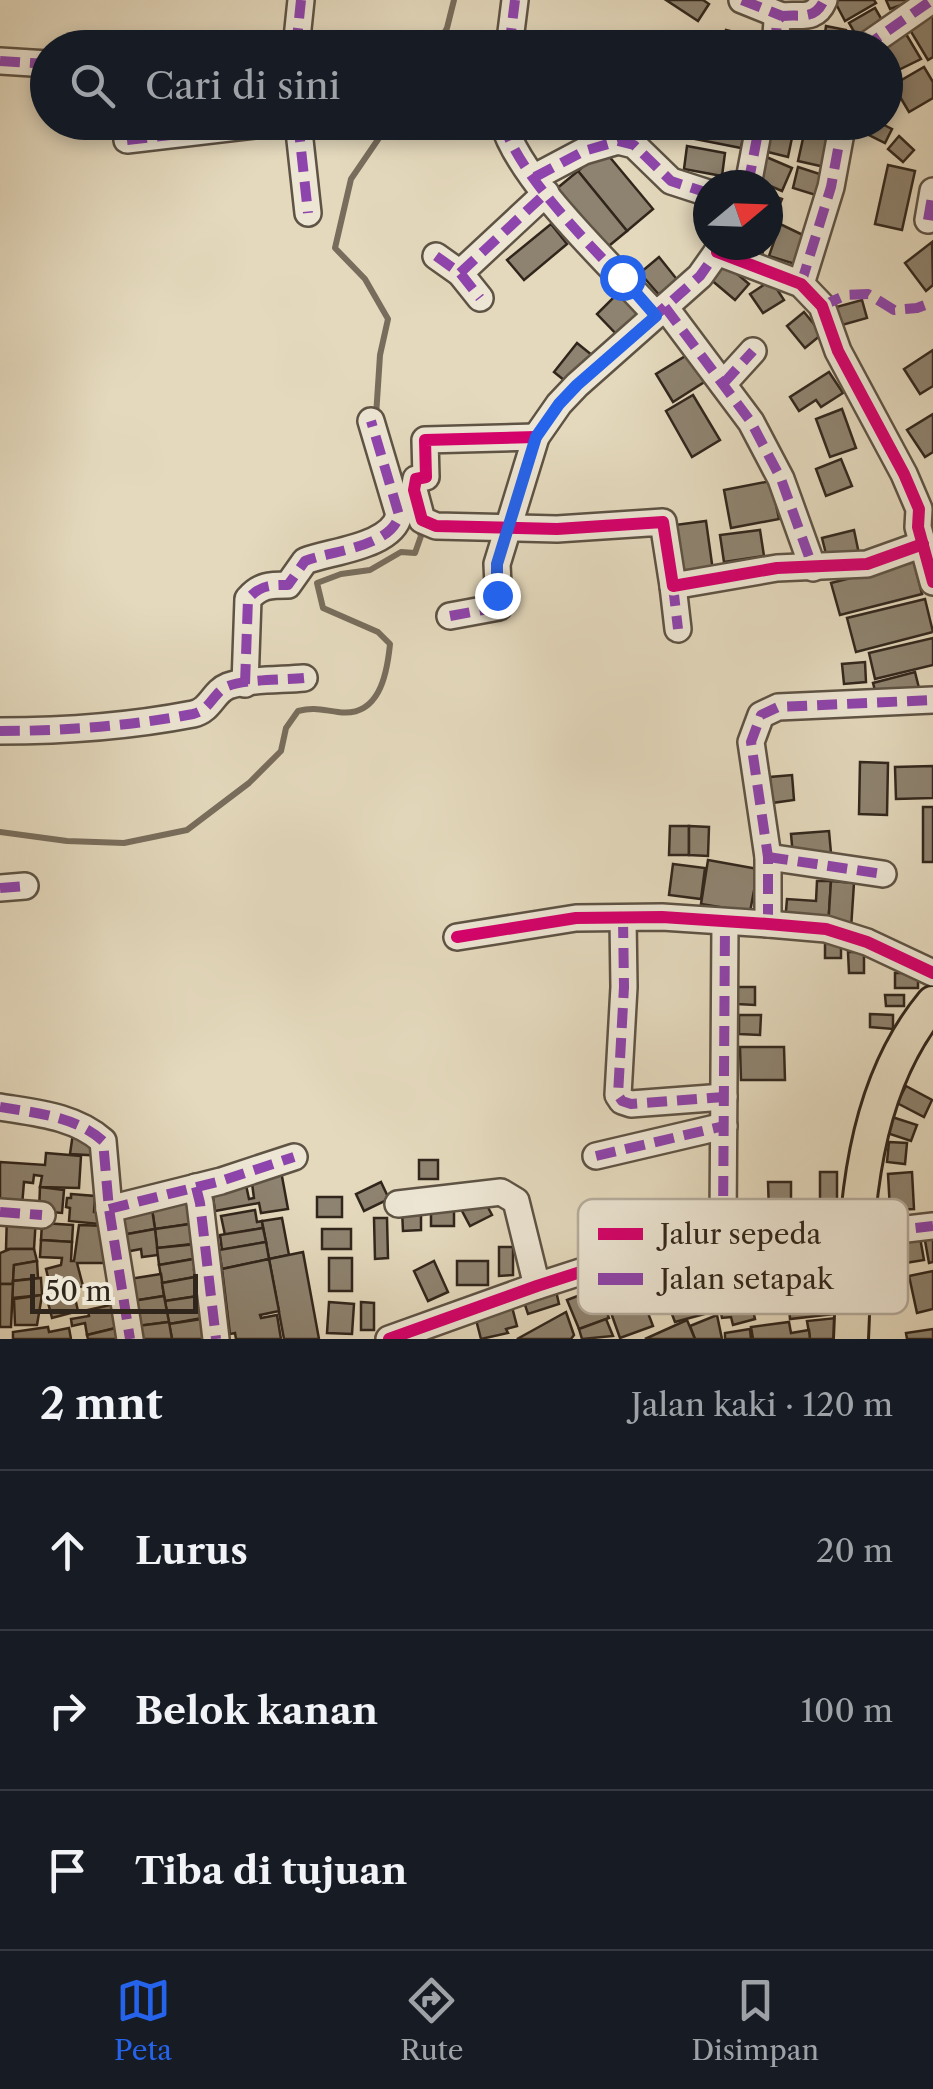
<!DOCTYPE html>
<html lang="id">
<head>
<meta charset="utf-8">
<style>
  :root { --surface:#171b24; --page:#20242c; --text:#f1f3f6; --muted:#9ea1a6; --line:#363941; --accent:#2563eb }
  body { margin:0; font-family:"Libre Caslon Text",serif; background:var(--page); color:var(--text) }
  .compass { position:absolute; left:693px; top:170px; width:90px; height:90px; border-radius:50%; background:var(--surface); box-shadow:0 5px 15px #0003; rotate:71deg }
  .scale { position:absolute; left:30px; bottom:25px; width:168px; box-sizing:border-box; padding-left:10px; border:5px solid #31261c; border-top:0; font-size:28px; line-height:35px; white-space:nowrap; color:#31261c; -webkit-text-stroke:8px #ede6d4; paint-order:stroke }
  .stop { position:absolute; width:30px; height:30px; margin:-22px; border:8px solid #2563eb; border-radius:50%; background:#fff }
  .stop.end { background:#2563eb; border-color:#fff; box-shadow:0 2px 10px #0008 }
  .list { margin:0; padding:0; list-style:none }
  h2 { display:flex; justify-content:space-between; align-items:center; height:130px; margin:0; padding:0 40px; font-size:42px }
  h2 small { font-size:32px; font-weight:400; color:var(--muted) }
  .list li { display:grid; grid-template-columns:65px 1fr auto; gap:30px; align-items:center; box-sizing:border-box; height:160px; padding:0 40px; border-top:2px solid var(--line) }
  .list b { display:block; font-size:38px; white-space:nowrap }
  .list em { font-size:32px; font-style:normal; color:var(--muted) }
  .icon { flex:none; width:55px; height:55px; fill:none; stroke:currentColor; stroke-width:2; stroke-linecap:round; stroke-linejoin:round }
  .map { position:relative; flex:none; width:933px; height:1339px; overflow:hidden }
  .search { position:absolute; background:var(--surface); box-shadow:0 5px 15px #0003; left:30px; right:30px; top:30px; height:110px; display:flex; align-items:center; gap:25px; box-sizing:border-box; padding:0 35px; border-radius:55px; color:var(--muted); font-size:38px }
  .sheet { height:610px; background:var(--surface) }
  nav { display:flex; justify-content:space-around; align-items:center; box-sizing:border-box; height:140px; border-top:2px solid var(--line); background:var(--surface); font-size:28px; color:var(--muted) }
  nav a { display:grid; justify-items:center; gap:5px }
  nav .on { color:var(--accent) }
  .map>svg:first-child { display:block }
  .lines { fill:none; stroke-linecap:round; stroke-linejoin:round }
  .stream { stroke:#786d5c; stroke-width:6 }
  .building { fill:#8e8370; stroke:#31261c; stroke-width:2.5 }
  .minor-casing { stroke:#5e5344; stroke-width:30 }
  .major-casing { stroke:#31261c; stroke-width:38 }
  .minor { stroke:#ede6d4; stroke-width:25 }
  .major { stroke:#e4d9bd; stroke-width:32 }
  .quiet { stroke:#8e44ad; stroke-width:10; stroke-dasharray:20 10; stroke-linecap:butt }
  .cycleway-casing { stroke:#ede6d4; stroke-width:19 }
  .cycleway { stroke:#d6006c; stroke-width:12 }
  .route { stroke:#2563eb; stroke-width:12 }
  .key { fill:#ede6d4; stroke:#b5ac9d; stroke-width:2.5 }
  .key-label { font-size:28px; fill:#31261c }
</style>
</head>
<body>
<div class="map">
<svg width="933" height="1339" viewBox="0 0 933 1339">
  <rect width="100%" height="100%" fill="#e4d9bd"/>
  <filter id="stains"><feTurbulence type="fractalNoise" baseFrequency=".002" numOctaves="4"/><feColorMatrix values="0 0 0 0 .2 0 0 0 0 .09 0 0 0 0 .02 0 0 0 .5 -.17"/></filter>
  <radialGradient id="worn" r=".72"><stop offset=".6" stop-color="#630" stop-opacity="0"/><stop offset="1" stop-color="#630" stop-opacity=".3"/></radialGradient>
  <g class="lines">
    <g class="stream">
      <path d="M436,48L447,28L454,0"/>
      <path d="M376,416L380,355L388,319L365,279L335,248L351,179L390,122"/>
      <path d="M0,832L67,841L124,843L187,830L249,783L281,751L286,728L298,711C314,707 322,710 338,712C379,718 387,675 390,644L378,632L323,608L317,583L341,574L370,570L401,552L415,553L421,536L417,526"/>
    </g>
  </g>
  <g class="building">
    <path d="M666,0H703L709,4L698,21Z"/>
    <path d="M838,0H874L876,3L845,21L835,2Z"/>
    <path d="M886,0H915L890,9Z"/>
    <path d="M875,8L886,27L860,42L849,23Z"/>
    <path d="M933,9V57L928,60L907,25Z"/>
    <path d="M826,26L846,30V48H823Z"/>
    <path d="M726,30L762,39L760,48H722Z"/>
    <path d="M906,34L921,59L886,76L884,48Z"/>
    <path d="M924,67L933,82V98L909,112L893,85Z"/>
    <path d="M692,122H746L741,148L690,138Z"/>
    <path d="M809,122H839L838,135L807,130Z"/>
    <path d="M857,122H878L892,129L885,143L855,128Z"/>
    <path d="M770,127L793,133L788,157L764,151Z"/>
    <path d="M804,134L835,140L829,168L798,161Z"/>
    <path d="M899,136L914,150L903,162L888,149Z"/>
    <path d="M687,146L725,153L722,176L684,169Z"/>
    <path d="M603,149L653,209L627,231L578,171Z"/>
    <path d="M764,156L792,168L782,191L754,179Z"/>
    <path d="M888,165L915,171L902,230L875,224Z"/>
    <path d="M798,167L829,177L822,197L793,188Z"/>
    <path d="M578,171L627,231L604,250L555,190Z"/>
    <path d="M768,194L782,199L772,223L768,221Z"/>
    <path d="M551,224L567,244L524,280L507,260Z"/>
    <path d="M780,224L805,236L795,264L769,256Z"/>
    <path d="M932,242L933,285L926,291L905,263Z"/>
    <path d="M736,245H765L761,258L734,251Z"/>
    <path d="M659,257L679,282L661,297L640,273Z"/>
    <path d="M723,262L749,284L735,300L709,278Z"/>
    <path d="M771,280L784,300L763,313L750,294Z"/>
    <path d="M623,288L647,314L621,339L597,314Z"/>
    <path d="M862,300L867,318L835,327L829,309Z"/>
    <path d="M804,312L822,334L805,348L787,326Z"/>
    <path d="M577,343L593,356L570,385L554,372Z"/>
    <path d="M933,350V386L920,394L904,369Z"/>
    <path d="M692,352L709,379L673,402L656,374Z"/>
    <path d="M829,372L843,393L821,407L816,400L799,411L790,397Z"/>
    <path d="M693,395L720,440L692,457L666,411Z"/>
    <path d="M842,409L856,448L830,457L816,419Z"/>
    <path d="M933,414V452L925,457L907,430Z"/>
    <path d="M841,459L852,486L826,496L816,469Z"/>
    <path d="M771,481L779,519L731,528L724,490Z"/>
    <path d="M706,521L713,571L682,574L675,525Z"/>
    <path d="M760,530L764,556L724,562L720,535Z"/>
    <path d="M854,530L859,554L828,562L822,538Z"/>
    <path d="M914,562L922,594L840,615L831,583Z"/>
    <path d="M925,599L933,632L856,652L847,618Z"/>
    <path d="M933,638V665L875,679L869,653Z"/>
    <path d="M865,662L866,682L844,684L842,664Z"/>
    <path d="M915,672L920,692L878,702L873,683Z"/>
    <path d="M860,762L888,763L887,815L859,814Z"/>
    <path d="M933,766V798L896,799L895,767Z"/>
    <path d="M792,775L794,800L772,803L770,777Z"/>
    <rect x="923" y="807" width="10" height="55"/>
    <path d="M670,826H689V855H669Z"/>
    <path d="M689,826L709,827L708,856L689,855Z"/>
    <path d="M829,831L831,853L793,856L791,834Z"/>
    <path d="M708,860L758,869L750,912L701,904Z"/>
    <path d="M673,864L705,868L701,899L669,895Z"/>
    <path d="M817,881H831L828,928L785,923L787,899L816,901Z"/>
    <path d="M831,881L854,883L851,929L828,928Z"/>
    <rect x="825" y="941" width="16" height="17"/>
    <path d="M848,952H864V973H849Z"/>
    <rect x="895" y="973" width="23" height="15"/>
    <path d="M737,987H755V1005L737,1004Z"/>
    <path d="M885,995H904V1006H886Z"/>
    <path d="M870,1014L893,1015V1029L870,1027Z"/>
    <path d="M739,1015H761L760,1035L739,1034Z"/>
    <path d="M740,1047H784L785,1080H741Z"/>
    <path d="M906,1086L932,1100L924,1117L897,1103Z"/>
    <path d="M889,1116L917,1125L911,1141L884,1132Z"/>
    <path d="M74,1126L105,1156L70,1154Z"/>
    <path d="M889,1142L907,1143L905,1164L887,1162Z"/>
    <path d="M46,1153L81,1156L79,1188L40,1187L42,1176L34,1175L33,1183L24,1182L22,1206L0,1204V1162L45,1165Z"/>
    <rect x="419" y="1160" width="19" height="19"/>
    <path d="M281,1171L288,1209L261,1213L259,1203L215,1211L212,1191L246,1185L249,1199L254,1198L251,1176Z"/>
    <rect x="820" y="1172" width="17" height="34"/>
    <path d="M912,1172L914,1209L890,1210L888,1174Z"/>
    <path d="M381,1182L389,1199L364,1211L356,1194Z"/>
    <path d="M768,1182H791V1212H769Z"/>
    <path d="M40,1187L64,1190L62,1213L39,1211Z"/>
    <path d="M71,1194L95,1196L94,1212L100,1213L99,1224L69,1221L70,1208L66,1207L67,1198H71Z"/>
    <rect x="317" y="1197" width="25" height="20"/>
    <path d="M483,1198L492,1215L470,1226L461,1209Z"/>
    <path d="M195,1202L197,1223L155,1229L152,1209Z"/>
    <rect x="431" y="1207" width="23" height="19"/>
    <path d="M152,1209L155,1229L117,1236L113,1211Z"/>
    <path d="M255,1210L257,1222L262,1221L263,1228L225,1235L221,1216Z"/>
    <path d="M402,1210H421V1230L403,1231Z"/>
    <path d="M7,1214L36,1217L34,1249H6Z"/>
    <path d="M282,1218L289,1255L269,1259L262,1221Z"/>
    <path d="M374,1218H387L388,1258L375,1259Z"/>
    <path d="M42,1223L73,1225L72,1242L41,1240Z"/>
    <path d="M197,1223L201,1243L157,1248L155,1229Z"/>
    <path d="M79,1225L107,1226L106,1263H77L83,1286L52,1294L46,1269L61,1265L62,1258L40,1257L41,1240L72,1242L71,1261H74Z"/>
    <path d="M263,1228L266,1242L222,1250L220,1235Z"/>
    <path d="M155,1229L158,1255L142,1257L141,1249L125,1252L122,1235Z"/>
    <rect x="322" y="1229" width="29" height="20"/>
    <path d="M919,1232L924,1260L893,1265L889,1237Z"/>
    <path d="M933,1233V1262L929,1263L924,1235Z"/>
    <path d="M266,1242L269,1259L222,1269L219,1250Z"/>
    <path d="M197,1244L199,1258L159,1265L157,1248Z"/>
    <path d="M499,1247H513V1275L499,1276Z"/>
    <path d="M10,1249H34L37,1261L14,1265L13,1284H0V1253Z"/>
    <path d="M303,1252L319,1339H284L269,1259Z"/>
    <path d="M199,1258L201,1269L194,1270L195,1277L162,1283L159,1265Z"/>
    <rect x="329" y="1258" width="23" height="33"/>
    <path d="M269,1259L279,1311L260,1315L261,1318L277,1315L281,1339H236L235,1333L230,1334L222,1269Z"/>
    <path d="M37,1261L38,1278L13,1281L14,1265Z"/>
    <path d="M434,1261L448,1292L428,1301L414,1271Z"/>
    <rect x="457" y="1261" width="31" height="24"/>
    <path d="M933,1271V1309L917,1313L909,1276Z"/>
    <path d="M161,1274L164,1296L126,1302L123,1280Z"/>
    <path d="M593,1276L609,1318L579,1329L567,1300L583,1294L579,1282Z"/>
    <path d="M755,1276L763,1308L753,1310L755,1319L733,1325L731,1317L722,1318L715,1285Z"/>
    <path d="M195,1277L198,1296L165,1301L162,1283Z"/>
    <path d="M41,1278L42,1295L12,1298L13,1281Z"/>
    <path d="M714,1281L719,1310L675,1322L666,1299Z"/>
    <path d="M0,1284H13L11,1327H0Z"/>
    <path d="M73,1289L78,1311L52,1318L46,1295Z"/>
    <path d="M831,1289L835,1314L790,1319L788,1295Z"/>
    <path d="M556,1291L559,1304L528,1314L523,1299Z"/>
    <path d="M42,1295L37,1325H15L14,1299Z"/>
    <path d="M205,1295L202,1318L169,1324L165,1301Z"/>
    <path d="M164,1296L169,1322L130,1327L126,1302Z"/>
    <path d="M651,1296L655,1310L648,1313L653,1326L620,1338L610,1310Z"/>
    <path d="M329,1302L354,1304L352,1334L327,1333Z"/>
    <path d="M361,1302L374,1303V1330H361Z"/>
    <path d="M119,1303L124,1326L87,1335L85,1323L72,1326L71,1319L89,1316L88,1310Z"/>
    <path d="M512,1307L517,1326L506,1329L508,1333L481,1339L475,1316Z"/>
    <path d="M566,1312L574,1335L571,1339H517Z"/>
    <path d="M717,1315L722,1339H695L690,1326Z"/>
    <path d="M208,1318L211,1339H172L169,1324Z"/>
    <path d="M836,1318L838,1339H810L807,1321Z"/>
    <path d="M606,1319L613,1336L582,1339L579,1329Z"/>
    <path d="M687,1320L695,1339H645Z"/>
    <path d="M169,1322L172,1339H139L137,1326Z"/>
    <path d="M789,1322L791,1333L809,1330L810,1339H753L751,1327Z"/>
    <path d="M124,1326L127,1339H88L87,1335Z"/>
    <path d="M48,1327L49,1332L69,1328L71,1339H13V1332Z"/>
    <path d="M750,1329L751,1339H725V1333Z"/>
    <path d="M933,1329V1339H907L906,1333Z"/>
  </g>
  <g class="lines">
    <g class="minor-casing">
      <g id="minor">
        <path d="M742,0L782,16"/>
        <path d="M296,48L301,0"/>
        <path d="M509,48L515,0"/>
        <path d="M775,48L777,21L782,16C801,14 815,21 824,0"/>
        <path d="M863,48L932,0"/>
        <path d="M0,61L48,64"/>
        <path d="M298,122L308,213"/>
        <path d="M503,122C519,181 613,267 656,315"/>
        <path d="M127,140L282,122"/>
        <path d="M535,177L584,151L618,141L634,145L671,181L708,193"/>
        <path d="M748,185L760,122"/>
        <path d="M928,220L933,191"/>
        <path d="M717,252L801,284L822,306L838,351L904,474L919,509L918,527L933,582"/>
        <path d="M436,256L460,273L480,298"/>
        <path d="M460,273L546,193"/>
        <path d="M801,284L831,187L843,122"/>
        <path d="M665,307L751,422L781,479L813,568"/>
        <path d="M723,384L753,351"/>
        <path d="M536,437L425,440L426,477L416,479L414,490L422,520L436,526L557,529L663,522L673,586L777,568L867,564L923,544"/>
        <path d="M673,586L678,629"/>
        <path d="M450,616L499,607L497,564L536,437L559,404L577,385L700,276L722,245"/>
        <path d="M245,684L248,599C260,585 270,585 288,585L305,561C330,551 392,547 399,515L371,421"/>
        <path d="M0,731C63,731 131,726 193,714C211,710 213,692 228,686C246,679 283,680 304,678"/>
        <path d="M768,857L883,874"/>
        <path d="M0,888L25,886"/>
        <path d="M623,918L624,987L618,1095L622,1101L631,1104L724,1097"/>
        <path d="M768,924V857L751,742L761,715L778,707L933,700"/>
        <path d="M457,937L576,918L662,917L768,924L826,929L867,942L933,973"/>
        <path d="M0,1107C36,1113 75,1116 103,1141L109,1209L130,1339"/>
        <path d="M596,1156L724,1126"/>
        <path d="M196,1187L200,1203L216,1339"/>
        <path d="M398,1204L501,1192L516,1201L537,1286"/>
        <path d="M109,1209L221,1181L294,1157"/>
        <path d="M0,1212L42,1215"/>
        <path d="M723,1226L725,923"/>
        <path d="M856,1235L933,1226"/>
        <path d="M389,1339L537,1286L723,1226L856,1222"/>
      </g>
    </g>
    <g class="major-casing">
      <path id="major" d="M851,1339C856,1225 856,1096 933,1003"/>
    </g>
    <use href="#minor" class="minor"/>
    <use href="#major" class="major"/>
    <g class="quiet">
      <path d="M742,0L782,16"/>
      <path d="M296,48L301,0"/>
      <path d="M509,48L515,0"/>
      <path d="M775,48L777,21L782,16C801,14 815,21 824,0"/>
      <path d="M863,48L932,0"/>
      <path d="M0,61L48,64"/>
      <path d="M298,122L308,213"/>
      <path d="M503,122C519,181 613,267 656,315"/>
      <path d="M127,140L282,122"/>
      <path d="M535,177L584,151L618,141L634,145L671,181L708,193"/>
      <path d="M748,185L760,122"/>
      <path d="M928,220L933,191"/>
      <path d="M436,256L460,273L480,298"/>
      <path d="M460,273L546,193"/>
      <path d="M801,284L831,187L843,122"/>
      <path d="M822,306L846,295L868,294L894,310L917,308L933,302"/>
      <path d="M665,307L751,422L781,479L813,568"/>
      <path d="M723,384L753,351"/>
      <path d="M673,586L678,629"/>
      <path d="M450,616L499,607L497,564L536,437L559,404L577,385L700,276L722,245"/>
      <path d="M245,684L248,599C260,585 270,585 288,585L305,561C330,551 392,547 399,515L371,421"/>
      <path d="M0,731C63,731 131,726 193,714C211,710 213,692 228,686C246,679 283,680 304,678"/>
      <path d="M768,857L883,874"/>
      <path d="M0,888L25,886"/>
      <path d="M623,918L624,987L618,1095L622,1101L631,1104L724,1097"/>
      <path d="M768,924V857L751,742L761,715L778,707L933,700"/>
      <path d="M0,1107C36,1113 75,1116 103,1141L109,1209L130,1339"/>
      <path d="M596,1156L724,1126"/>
      <path d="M196,1187L200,1203L216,1339"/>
      <path d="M109,1209L221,1181L294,1157"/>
      <path d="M0,1212L42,1215"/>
      <path d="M723,1226L725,923"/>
      <path d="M856,1235L933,1226"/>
    </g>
    <g class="cycleway-casing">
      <g id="cycleway">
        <path d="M717,252L801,284L822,306L838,351L904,474L919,509L918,527L933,582"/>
        <path d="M536,437L425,440L426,477L416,479L414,490L422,520L436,526L557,529L663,522L673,586L777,568L867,564L923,544"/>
        <path d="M457,937L576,918L662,917L768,924L826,929L867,942L933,973"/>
        <path d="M389,1339L537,1286L723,1226L856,1222"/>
      </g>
    </g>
    <use href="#cycleway" class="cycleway"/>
  </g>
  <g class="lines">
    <path class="route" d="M497,595V564L536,437L559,404L577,385L656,316L622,277"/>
  </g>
  <rect x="578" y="1199" width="330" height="115" rx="15" class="key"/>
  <rect x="598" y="1228" width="45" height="12" fill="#d6006c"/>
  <rect x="598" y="1273" width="45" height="12" fill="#8e44ad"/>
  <g class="key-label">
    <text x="660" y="1244">Jalur sepeda</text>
    <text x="660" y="1289">Jalan setapak</text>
  </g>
  <rect width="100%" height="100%" filter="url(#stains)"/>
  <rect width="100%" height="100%" fill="url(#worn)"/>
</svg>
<svg class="compass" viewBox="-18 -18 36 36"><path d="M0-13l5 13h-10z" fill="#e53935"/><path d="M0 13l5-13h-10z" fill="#9ea1a6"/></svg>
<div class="scale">50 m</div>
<div class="stop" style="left:622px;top:277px"></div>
<div class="stop end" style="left:497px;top:595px"></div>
<div class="search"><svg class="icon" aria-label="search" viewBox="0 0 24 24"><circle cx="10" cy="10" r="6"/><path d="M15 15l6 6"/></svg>Cari di sini</div>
</div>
<section class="sheet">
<h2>2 mnt<small>Jalan kaki · 120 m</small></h2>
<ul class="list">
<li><svg class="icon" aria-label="ahead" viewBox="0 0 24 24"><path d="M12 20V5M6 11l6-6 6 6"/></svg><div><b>Lurus</b></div><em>20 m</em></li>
<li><svg class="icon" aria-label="right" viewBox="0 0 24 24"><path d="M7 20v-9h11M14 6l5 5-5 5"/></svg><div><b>Belok kanan</b></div><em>100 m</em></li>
<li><svg class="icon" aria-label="arrive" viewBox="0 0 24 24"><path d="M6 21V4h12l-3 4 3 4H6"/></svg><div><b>Tiba di tujuan</b></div></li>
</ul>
</section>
<nav>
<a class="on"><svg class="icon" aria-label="map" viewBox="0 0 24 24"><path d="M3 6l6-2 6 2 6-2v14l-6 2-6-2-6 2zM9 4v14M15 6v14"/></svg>Peta</a>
<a><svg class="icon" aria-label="directions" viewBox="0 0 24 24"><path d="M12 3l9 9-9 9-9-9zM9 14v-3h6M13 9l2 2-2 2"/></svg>Rute</a>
<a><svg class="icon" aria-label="saved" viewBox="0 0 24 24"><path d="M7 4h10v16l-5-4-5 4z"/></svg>Disimpan</a>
</nav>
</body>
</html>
